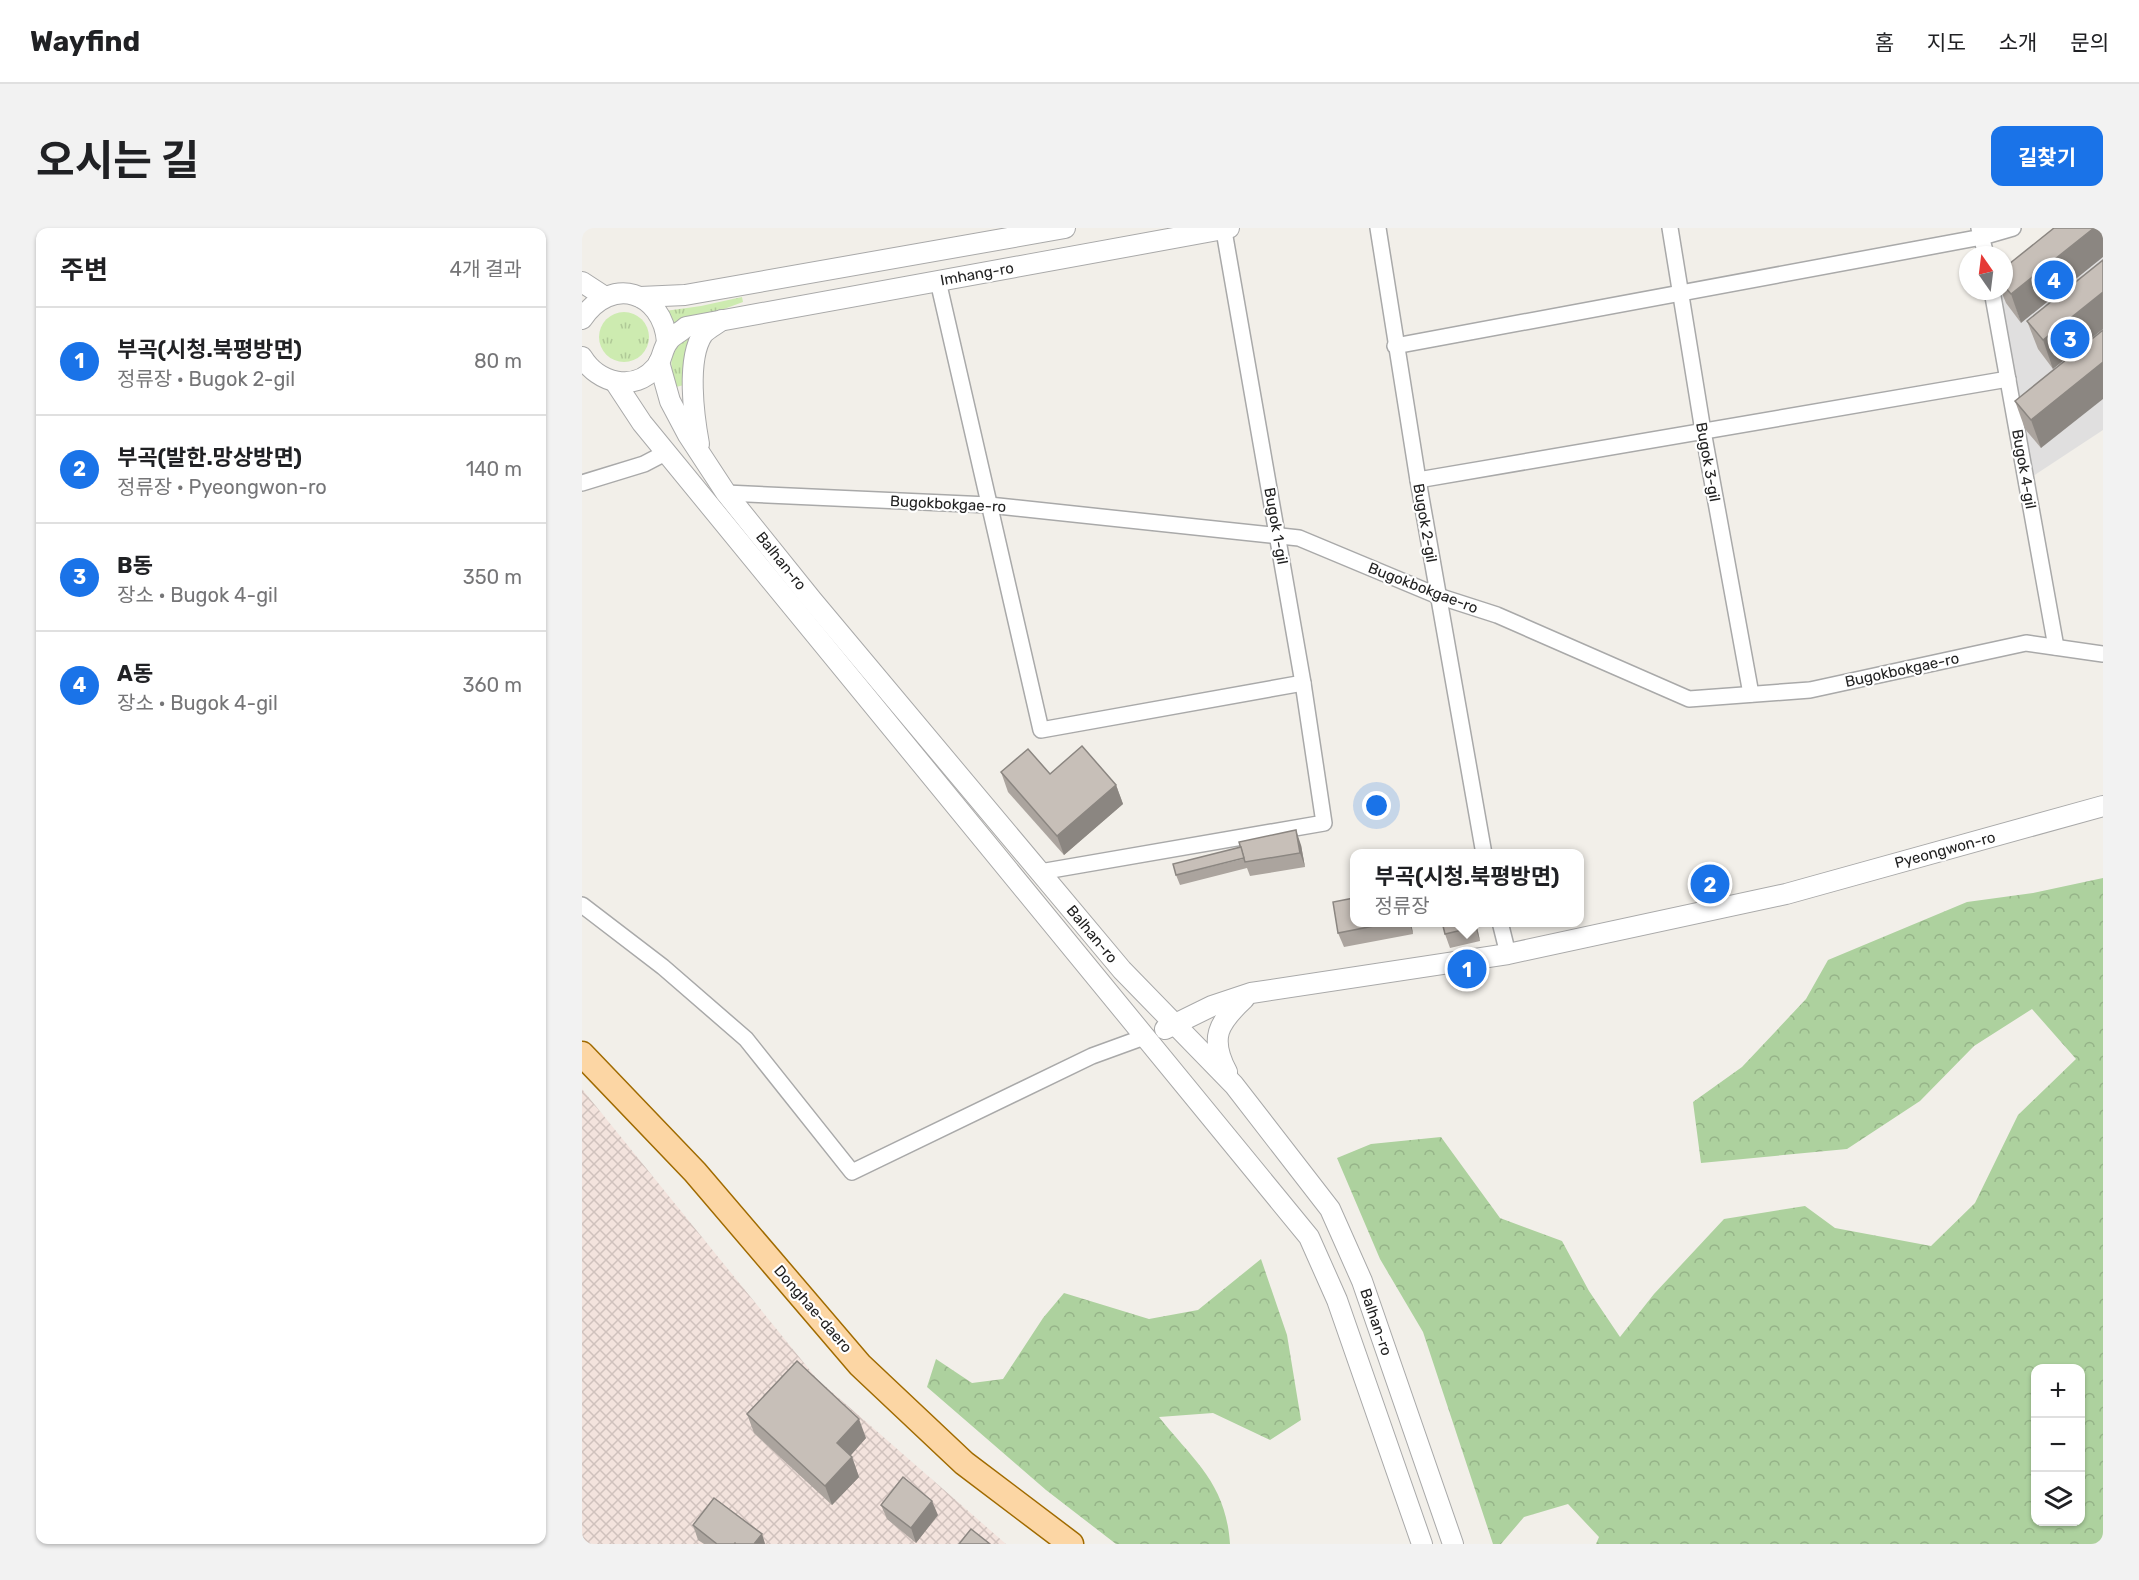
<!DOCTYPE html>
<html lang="ko">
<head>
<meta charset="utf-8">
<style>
  :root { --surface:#fff; --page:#f2f2f2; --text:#202124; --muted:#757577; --line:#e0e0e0; --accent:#1a73e8 }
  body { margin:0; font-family:Rubik,"Noto Sans KR",sans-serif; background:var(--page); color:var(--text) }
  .controls { position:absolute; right:18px; bottom:18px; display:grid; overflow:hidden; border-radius:12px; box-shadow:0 2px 4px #0004 }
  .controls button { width:54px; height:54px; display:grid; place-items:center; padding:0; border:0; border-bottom:2px solid var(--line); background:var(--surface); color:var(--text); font:30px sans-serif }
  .compass { position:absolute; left:1377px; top:18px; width:54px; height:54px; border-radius:50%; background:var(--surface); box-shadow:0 2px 4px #0004; rotate:346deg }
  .you { position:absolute; left:795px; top:578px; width:21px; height:21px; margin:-15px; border:4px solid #fff; border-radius:50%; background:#1a73e8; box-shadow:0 0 0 9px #1a73e833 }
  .badge { display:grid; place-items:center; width:39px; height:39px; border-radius:50%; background:var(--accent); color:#fff; font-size:20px; font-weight:700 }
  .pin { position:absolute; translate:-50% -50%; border:3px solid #fff; box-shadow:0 2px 6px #0006 }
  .popup { position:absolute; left:768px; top:621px; width:234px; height:78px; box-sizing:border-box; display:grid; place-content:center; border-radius:12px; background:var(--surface); filter:drop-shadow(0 2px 4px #0005); font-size:20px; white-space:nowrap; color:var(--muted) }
  .popup b { font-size:22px; color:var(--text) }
  .popup::after { content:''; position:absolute; left:50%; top:100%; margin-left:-12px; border:12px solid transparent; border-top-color:var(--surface) }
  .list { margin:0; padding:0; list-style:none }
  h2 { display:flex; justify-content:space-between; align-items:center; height:78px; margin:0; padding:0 24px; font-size:26px }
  h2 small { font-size:20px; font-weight:400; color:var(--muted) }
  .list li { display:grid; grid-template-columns:39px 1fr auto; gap:18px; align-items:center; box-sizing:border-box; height:108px; padding:0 24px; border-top:2px solid var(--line) }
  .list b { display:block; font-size:22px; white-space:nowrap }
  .list p { margin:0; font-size:20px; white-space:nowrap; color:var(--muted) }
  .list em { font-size:20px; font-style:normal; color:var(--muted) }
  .icon { flex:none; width:33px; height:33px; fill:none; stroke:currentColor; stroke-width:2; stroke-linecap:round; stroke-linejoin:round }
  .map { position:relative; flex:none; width:1521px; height:1316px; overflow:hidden; border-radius:12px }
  header { display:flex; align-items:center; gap:36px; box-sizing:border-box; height:84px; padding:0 30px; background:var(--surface); border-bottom:2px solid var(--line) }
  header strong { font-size:28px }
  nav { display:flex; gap:33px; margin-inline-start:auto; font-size:21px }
  .intro { display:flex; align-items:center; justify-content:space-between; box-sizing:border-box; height:144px; padding:0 36px }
  h1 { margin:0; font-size:42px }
  .button { padding:15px 27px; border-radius:12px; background:var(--accent); color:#fff; font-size:21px; font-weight:700 }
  main { display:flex; gap:36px; padding:0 36px }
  aside { flex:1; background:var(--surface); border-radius:12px; box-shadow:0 2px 4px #0004 }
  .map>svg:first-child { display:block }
  .residential { fill:#e0dfdf }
  .military { fill:url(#military-cross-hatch) }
  .grass { fill:url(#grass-tufts) }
  .forest { fill:url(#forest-crowns); fill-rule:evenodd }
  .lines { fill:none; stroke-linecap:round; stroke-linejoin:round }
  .minor-casing { stroke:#a9a9a9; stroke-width:18 }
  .tertiary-casing { stroke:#a9a9a9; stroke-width:22 }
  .primary-casing { stroke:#a06b00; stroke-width:27 }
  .minor { stroke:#fff; stroke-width:15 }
  .tertiary { stroke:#fff; stroke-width:20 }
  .primary { stroke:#fcd6a4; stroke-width:24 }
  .wall { fill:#aba49e }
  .shaded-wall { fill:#8b8681 }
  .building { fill:#c7bfb8; stroke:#8b8681; stroke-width:1.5 }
  .labels { text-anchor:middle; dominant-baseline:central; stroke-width:4.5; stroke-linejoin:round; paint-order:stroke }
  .street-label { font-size:15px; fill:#222; stroke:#fff }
</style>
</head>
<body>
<header>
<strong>Wayfind</strong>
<nav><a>홈</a><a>지도</a><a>소개</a><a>문의</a></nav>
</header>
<div class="intro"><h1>오시는 길</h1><a class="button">길찾기</a></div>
<main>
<aside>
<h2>주변<small>4개 결과</small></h2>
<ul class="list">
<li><span class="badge">1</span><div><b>부곡(시청.북평방면)</b><p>정류장 · Bugok 2-gil</p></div><em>80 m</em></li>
<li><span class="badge">2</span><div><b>부곡(발한.망상방면)</b><p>정류장 · Pyeongwon-ro</p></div><em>140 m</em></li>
<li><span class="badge">3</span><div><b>B동</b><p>장소 · Bugok 4-gil</p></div><em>350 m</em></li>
<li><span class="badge">4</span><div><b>A동</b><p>장소 · Bugok 4-gil</p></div><em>360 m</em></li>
</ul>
</aside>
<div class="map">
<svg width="1521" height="1316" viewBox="0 0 1521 1316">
  <defs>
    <pattern id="military-cross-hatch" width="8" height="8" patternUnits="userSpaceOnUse" patternTransform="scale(1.5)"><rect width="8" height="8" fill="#f3e3dd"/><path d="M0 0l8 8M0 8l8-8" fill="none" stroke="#d0c2bd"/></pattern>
    <pattern id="grass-tufts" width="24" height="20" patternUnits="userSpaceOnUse" patternTransform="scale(1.5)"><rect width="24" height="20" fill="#cdebb0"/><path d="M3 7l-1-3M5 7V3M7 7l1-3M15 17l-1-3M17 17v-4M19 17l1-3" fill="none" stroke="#b0c997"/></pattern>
    <pattern id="forest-crowns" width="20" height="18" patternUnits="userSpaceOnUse" patternTransform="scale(1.5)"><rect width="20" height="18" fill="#add19e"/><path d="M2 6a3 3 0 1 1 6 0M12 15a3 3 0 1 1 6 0" fill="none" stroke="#95b388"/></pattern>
  </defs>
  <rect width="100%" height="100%" fill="#f2efe9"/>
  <path class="residential" d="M1521,0V202L1448,250L1415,66Z"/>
  <path class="military" d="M0,861L235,1151L424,1316H0Z"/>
  <g class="grass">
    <path d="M160,69L161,74L93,99L83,83L119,78Z"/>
    <circle cx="42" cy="109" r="25"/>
    <path d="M107,106L114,107L102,157L94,159C86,131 87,126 107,106Z"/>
  </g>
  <g class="forest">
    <path d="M1521,650V1316H1014L1017,1309L986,1276L942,1289L919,1316H911L841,1104L798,1031L755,930L789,916L859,909L918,990L980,1013L1007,1063L1038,1109L1072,1066L1142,991L1223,978L1253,1000L1349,1018L1393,975L1436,887L1494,831L1450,781L1392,818L1338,873L1265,921L1119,935L1111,874L1160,839L1224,771L1246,732L1385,674L1451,665ZM1454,1140H1498V1294H1454Z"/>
    <path d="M679,1031L705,1107L719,1192L688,1212L631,1185L577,1189C612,1233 644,1255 648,1316H534L464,1262L345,1159L354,1131L390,1155L421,1151L461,1090L482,1065L567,1091L616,1082Z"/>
  </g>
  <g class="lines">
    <g class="minor-casing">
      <g id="minor">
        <path d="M796,0L836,252L902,626"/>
        <path d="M1088,0L1121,203L1169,466"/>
        <path d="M1397,0L1404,27"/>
        <path d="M356,53L459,502L721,455"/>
        <path d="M1410,63L1474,419"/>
        <path d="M813,118L1400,9L1431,0"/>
        <path d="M836,252L1426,151"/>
        <path d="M0,255L62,236L85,224"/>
        <path d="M144,265L407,277L717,310L856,368L915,387L1107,471L1228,462L1444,415L1521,426"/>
        <path d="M458,644L742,595L721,455L642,3"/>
        <path d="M0,677L81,739L164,811L270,944L510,828L565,808"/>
        <path d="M918,694L926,726"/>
      </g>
    </g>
    <g class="tertiary-casing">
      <g id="tertiary">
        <path d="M0,54L23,69"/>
        <path d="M58,69L103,67L483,0"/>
        <path d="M0,91C29,47 81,63 85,114"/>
        <path d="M0,129C16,155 52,165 74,139C81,131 80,121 86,114C89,108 99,104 104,99L647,0"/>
        <path d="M77,134L88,173L106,207L144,265L230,372L540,742L652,857L748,981L780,1053L871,1316"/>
        <path d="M33,154L60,195L727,1009L755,1072L840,1316"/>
        <path d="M117,216C112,189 104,131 121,106C125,101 135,96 140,92"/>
        <path d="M583,801L630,778L669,765L926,726L1204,666L1521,578"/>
        <path d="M645,844C627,810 636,795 662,771"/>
      </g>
    </g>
    <g class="primary-casing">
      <path id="primary" d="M0,826L113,944L278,1137L382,1235L489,1316"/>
    </g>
    <use href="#minor" class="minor"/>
    <use href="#tertiary" class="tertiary"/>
    <use href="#primary" class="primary"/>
  </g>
  <g class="wall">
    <path d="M1521,32L1471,141L1456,121L1445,93Z"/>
    <path d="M1422,40L1439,95L1424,75L1419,63H1422Z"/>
    <path d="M1521,102L1459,220L1443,201L1433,173Z"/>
    <path d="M419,544L468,546L534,557L541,576L482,627L426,564Z"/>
    <path d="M719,617L723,639L668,648L665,640L598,657L594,647Z"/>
    <path d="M772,694H829L831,706L762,719L756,705Z"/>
    <path d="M860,694H894L898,713L868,720L863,706Z"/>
    <path d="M165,1186L284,1210L268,1228L270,1229L277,1249L250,1277L172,1205Z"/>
    <path d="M299,1277L356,1287L334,1315L305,1291Z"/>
    <path d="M111,1297L180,1306L183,1316H122L116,1312Z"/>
  </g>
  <g class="shaded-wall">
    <path d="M1512,0H1521V29L1439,95L1429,66Z"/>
    <path d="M1521,64V101L1471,141L1461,112Z"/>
    <path d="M1521,134V171L1459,220L1449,192Z"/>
    <path d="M534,557L541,576L482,627L475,608Z"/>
    <path d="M714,602L719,617L723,639L718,625Z"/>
    <path d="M827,694H829L831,706Z"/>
    <path d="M892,694H894L898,713L893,699Z"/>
    <path d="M277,1191L284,1210L262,1235L255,1215Z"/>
    <path d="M270,1229L277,1249L250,1277L243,1258Z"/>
    <path d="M350,1273L356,1287L334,1315L329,1300Z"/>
    <path d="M180,1306L183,1316H172Z"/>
  </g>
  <g class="building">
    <path d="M1472,0H1512L1429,66L1422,58V40Z"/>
    <path d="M1521,32V64L1461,112L1445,93Z"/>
    <path d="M1521,102V134L1449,192L1433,173Z"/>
    <path d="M500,518L534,557L475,608L419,544L446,521L468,546Z"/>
    <path d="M714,602L718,625L663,634L657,614Z"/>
    <path d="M659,619L662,630L594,647L591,636Z"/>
    <path d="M772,670V694H812L756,705L751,674Z"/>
    <path d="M860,694H892L893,699L863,706Z"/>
    <path d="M215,1133L277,1191L255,1215L270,1229L243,1258L165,1186Z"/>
    <path d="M321,1249L350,1273L329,1300L299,1277Z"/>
    <path d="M132,1270L180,1306L172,1316H154L153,1315L152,1316H135L111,1297Z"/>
    <path d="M389,1301L408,1316H377Z"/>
  </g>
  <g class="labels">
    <g class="street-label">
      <text transform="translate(395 46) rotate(-10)">Imhang-ro</text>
      <text transform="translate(1126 234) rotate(80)">Bugok 3-gil</text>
      <text transform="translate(1442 241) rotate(80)">Bugok 4-gil</text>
      <text transform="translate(366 276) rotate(3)">Bugokbokgae-ro</text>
      <text transform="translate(843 295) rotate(80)">Bugok 2-gil</text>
      <text transform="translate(694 298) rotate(80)">Bugok 1-gil</text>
      <text transform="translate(199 333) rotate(51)">Balhan-ro</text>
      <text transform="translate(841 360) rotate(21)">Bugokbokgae-ro</text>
      <text transform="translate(1320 442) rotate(-12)">Bugokbokgae-ro</text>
      <text transform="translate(1363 622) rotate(-15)">Pyeongwon-ro</text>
      <text transform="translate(510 706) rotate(50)">Balhan-ro</text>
      <text transform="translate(231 1081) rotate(49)">Donghae-daero</text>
      <text transform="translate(794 1094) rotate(71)">Balhan-ro</text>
    </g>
  </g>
</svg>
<div class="controls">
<button>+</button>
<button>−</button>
<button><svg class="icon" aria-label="layers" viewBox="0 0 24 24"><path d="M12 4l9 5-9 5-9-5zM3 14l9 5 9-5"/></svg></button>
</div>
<svg class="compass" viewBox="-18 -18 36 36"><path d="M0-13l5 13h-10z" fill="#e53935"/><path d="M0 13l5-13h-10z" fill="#757577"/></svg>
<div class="you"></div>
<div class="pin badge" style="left:885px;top:741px">1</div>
<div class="popup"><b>부곡(시청.북평방면)</b>정류장</div>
<div class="pin badge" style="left:1128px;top:656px">2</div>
<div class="pin badge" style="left:1488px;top:111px">3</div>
<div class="pin badge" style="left:1472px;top:52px">4</div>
</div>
</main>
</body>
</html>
